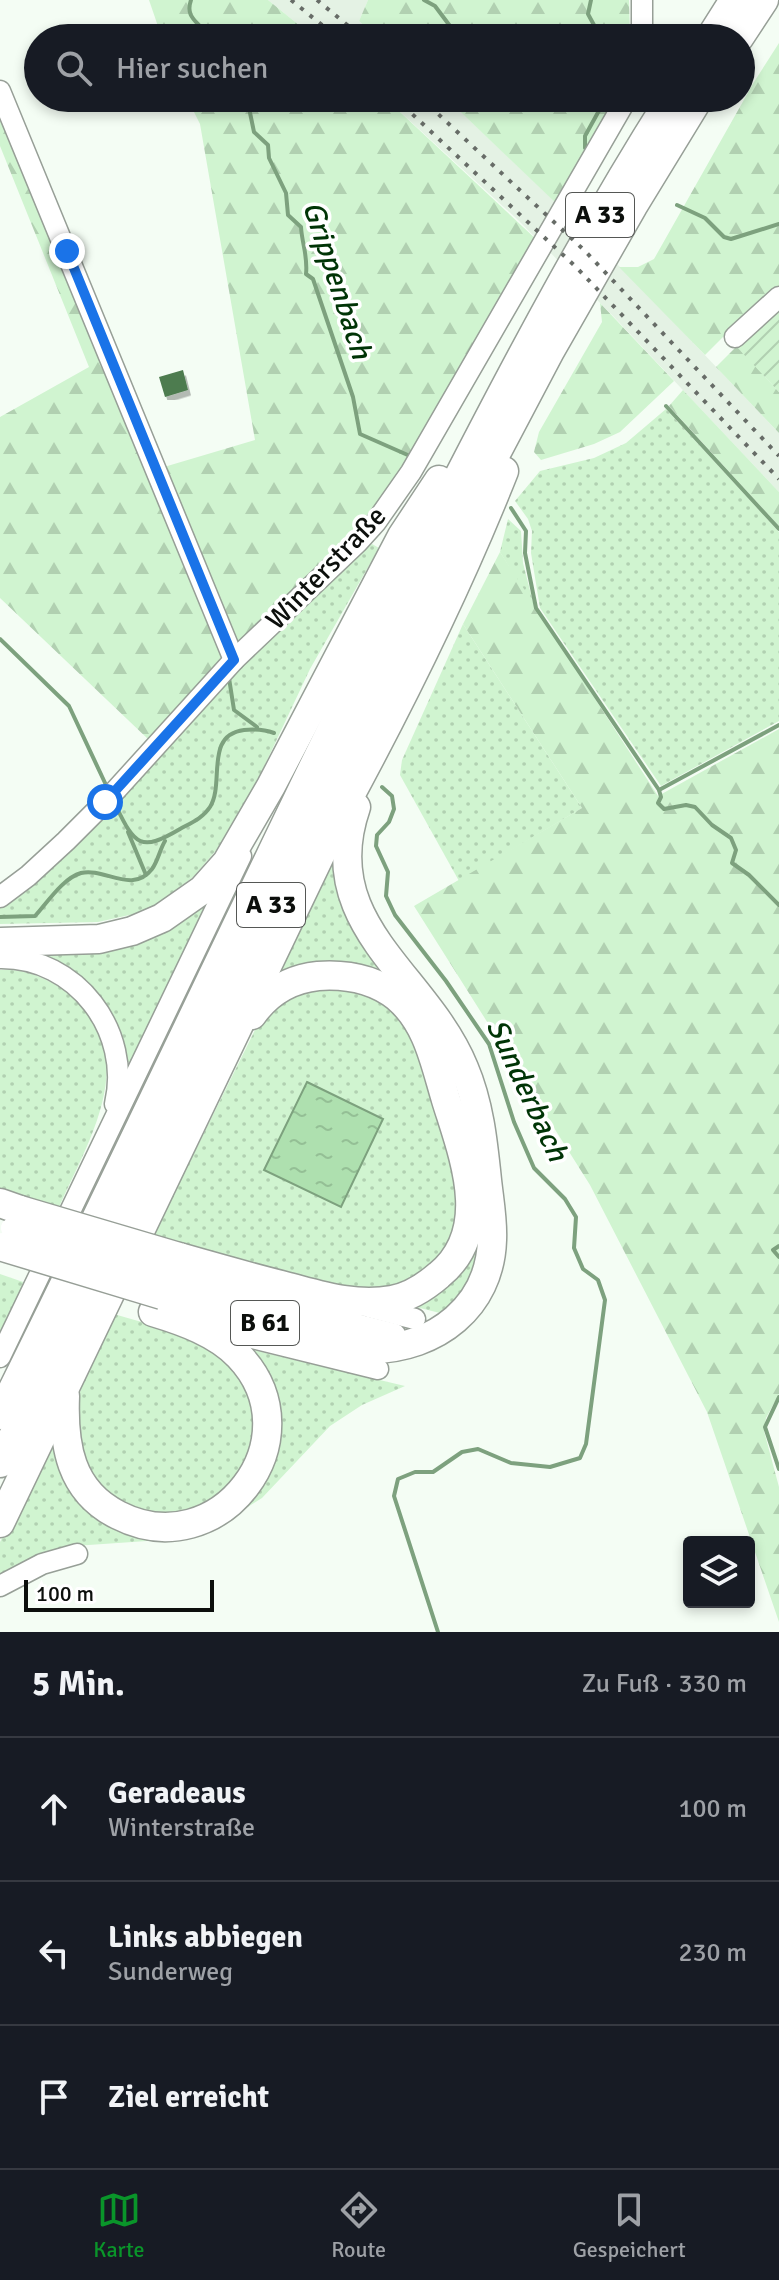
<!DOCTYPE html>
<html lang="de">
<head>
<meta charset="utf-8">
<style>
  :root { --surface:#171b24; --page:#242831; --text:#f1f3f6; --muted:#9ea1a6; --line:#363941; --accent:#0a952a }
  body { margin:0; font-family:Signika,sans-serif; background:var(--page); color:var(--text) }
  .controls { position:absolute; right:24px; bottom:24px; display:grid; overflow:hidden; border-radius:8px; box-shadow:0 4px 12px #0003 }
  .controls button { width:72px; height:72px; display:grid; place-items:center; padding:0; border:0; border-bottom:2px solid var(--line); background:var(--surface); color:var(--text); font:40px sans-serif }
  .scale { position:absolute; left:24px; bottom:20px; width:190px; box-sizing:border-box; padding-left:8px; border:4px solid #0c0f0c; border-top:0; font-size:22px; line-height:28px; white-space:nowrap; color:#0c0f0c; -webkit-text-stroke:6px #fff; paint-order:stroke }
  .stop { position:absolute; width:24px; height:24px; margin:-18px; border:6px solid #1a73e8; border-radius:50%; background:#fff }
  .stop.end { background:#1a73e8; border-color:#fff; box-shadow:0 2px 8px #0008 }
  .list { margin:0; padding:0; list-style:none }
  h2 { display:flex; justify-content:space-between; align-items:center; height:104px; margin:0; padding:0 32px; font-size:34px }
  h2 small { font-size:26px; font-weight:400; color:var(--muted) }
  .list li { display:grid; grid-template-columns:52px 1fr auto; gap:24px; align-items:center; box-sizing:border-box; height:144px; padding:0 32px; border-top:2px solid var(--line) }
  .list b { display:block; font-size:30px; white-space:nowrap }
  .list p { margin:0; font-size:26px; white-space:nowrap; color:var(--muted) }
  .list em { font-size:26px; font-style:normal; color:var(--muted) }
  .icon { flex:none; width:44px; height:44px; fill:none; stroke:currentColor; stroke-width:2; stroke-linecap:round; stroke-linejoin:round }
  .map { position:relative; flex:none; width:779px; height:1632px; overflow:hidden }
  .search { position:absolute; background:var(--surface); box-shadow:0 4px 12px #0003; left:24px; right:24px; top:24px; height:88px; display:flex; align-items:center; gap:20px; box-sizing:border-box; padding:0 28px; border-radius:44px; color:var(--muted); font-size:30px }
  .sheet { height:536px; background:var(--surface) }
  nav { display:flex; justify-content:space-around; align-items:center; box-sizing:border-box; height:112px; border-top:2px solid var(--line); background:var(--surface); font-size:22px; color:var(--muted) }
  nav a { display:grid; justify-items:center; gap:4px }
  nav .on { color:var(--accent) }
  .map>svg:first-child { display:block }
  .built { fill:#e4f2e4 }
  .grass { fill:url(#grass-dots) }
  .forest { fill:url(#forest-firs) }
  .garden { fill:url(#garden-furrows) }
  .water { fill:url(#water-ripples); stroke:#7da17e; stroke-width:2 }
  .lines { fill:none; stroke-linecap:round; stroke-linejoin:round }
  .stream { stroke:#7da17e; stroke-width:4 }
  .building { fill:#4d7c4f; filter:url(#shadow) }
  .minor-casing { stroke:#979f97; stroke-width:23 }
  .highway-casing { stroke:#979f97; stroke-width:31 }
  .minor { stroke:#fff; stroke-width:20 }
  .highway { stroke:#fff; stroke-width:28 }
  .rail { stroke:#676c67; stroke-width:4; stroke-dasharray:4 8; stroke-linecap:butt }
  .minor-bridge-casing { stroke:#979f97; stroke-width:23; stroke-linecap:butt }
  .highway-bridge-casing { stroke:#979f97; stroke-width:31; stroke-linecap:butt }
  .minor-bridge { stroke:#fff; stroke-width:20 }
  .highway-bridge { stroke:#fff; stroke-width:28 }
  .route { stroke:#1a73e8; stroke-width:10 }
  .labels { text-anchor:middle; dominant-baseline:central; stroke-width:7; stroke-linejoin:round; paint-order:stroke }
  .shield { fill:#fff; stroke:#555755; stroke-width:2 }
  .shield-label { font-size:26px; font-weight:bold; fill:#0c0f0c }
  .street-label { font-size:28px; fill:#0c0f0c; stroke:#fff }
  .water-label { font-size:30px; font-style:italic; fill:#003406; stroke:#fff }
</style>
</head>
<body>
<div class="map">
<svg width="779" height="1632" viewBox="0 0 779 1632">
  <defs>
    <pattern id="grass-dots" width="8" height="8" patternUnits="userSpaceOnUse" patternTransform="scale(2)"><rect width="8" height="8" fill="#d0f4d0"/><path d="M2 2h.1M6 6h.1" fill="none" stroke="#b1d0b1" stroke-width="1.8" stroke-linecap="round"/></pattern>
    <pattern id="forest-firs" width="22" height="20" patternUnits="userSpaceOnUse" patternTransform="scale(2)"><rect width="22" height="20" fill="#d0f4d0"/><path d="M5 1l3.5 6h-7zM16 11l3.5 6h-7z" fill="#b1d0b1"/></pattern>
    <pattern id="garden-furrows" width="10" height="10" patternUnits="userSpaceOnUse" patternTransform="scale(2)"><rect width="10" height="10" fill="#d0f4d0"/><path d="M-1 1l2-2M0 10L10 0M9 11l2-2" fill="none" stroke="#b1d0b1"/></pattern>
    <pattern id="water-ripples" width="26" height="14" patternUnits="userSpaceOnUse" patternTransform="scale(2)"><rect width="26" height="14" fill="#aee0af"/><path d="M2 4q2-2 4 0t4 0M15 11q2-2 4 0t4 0" fill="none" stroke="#94bf95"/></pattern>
    <filter id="shadow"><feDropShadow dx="3" dy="5.5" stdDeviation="0" flood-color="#0004"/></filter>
  </defs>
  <rect width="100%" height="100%" fill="#f4fdf4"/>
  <g class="built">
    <path d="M268,0H368L359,21L378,38H315Z"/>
    <path d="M385,98H446L543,190L642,289L779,433V492L614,317L518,220Z"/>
  </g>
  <g class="grass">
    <path d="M666,409L779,532V721L661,786L540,608L531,553L532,531L528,519L515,501L540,471L594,458L626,443Z"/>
    <path d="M508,519L521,531L523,563L535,610L500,552Z"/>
    <path d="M372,544L379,548L310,669L246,805L225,840L194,876L152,910L98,922L0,924V907C73,860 126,791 184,728C240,667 301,608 360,549Z"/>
    <path d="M463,624L582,808L459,881L400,775L402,760Z"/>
    <path d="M334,850L379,962L374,975L273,985Z"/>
    <path d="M213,892L131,1062H128C123,1016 93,978 52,958C43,954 30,955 21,954Z"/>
    <path d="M0,970C25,968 49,979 69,994C144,1053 89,1140 59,1207L0,1188Z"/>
    <path d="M309,987L376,994L415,1035L461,1186V1204L447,1251L411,1283L363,1292L152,1238L258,1024L270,1010Z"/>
    <path d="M456,1071L480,1263L448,1315L412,1306L462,1262Z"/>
    <path d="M0,1274L26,1283L0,1337Z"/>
    <path d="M114,1314C145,1324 183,1330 211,1349C271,1390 267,1473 203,1507C183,1517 158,1514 138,1509C125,1507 105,1495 97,1485C93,1481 92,1473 89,1468C85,1459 79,1450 77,1440C67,1400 98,1350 114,1314Z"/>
    <path d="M244,1348L405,1386L362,1405L330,1426L262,1498L214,1528L176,1539L74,1546L0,1577V1542L54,1433L62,1458L166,1534L264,1470Z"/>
  </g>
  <g class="forest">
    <path d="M149,0H268L315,38H162Z"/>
    <path d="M368,0H629L630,38H378L359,21Z"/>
    <path d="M779,43V306L737,346L779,392V433L716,367L736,347L725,335L705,355L619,267H638L654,259L754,82Z"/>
    <path d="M187,98H385L538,241L415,449L374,508L241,643L236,642L164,467L255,440L200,124Z"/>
    <path d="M446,98H617L560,207Z"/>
    <path d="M0,102L226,654L149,740L0,598V417L89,367L0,146Z"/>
    <path d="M600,303L674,381L620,432L594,444L541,460L534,452L539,432L602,322Z"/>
    <path d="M683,390L779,492V526L669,406Z"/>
    <path d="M500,552L658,796L779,729V1394L766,1418L764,1431L779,1487V1622L707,1412L590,1185L414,906L582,808L463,624Z"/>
  </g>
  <path class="garden" d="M779,306V392L736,346Z"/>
  <path class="water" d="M307,1082L383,1119L341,1207L264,1170Z"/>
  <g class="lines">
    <g class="stream">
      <path d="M191,0C184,20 202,22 208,38"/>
      <path d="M424,0L435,6L459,38"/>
      <path d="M591,0L588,14L601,38"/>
      <path d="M237,98L249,108L254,132L268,145L269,158L286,193L288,215L301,227C302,244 308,256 306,274L313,279L353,397L360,434L410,456"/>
      <path d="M591,151L585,148V136L606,98"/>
      <path d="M677,205L705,218L724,237L731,239L779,224"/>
      <path d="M666,406L779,529"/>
      <path d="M511,508L526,531L525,553L536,608L659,790L661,797L658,803L664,809L686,805L695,807L712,825L731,838L736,850L732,863L749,875L779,905"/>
      <path d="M0,639L69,706L106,785"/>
      <path d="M229,678L234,710L257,727"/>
      <path d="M382,787L392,796L394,809L389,822L377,835L376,846L388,872L386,896L395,915L446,981L489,1044L514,1122L534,1168L565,1199L576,1217L574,1248L583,1269L598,1280L605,1300L586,1444L580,1458L550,1467L511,1463L478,1449L462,1452L433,1472H415L398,1479L394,1496L438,1632"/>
      <path d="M659,790L779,725"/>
      <path d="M116,806C135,846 141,852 180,829C191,823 203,818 210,807C225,783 204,735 244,730C255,729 263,729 274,733"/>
      <path d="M128,832L146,875"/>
      <path d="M0,917L35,916C47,903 63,878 81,873C104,867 132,895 152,869C158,861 160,849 165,841"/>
      <path d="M779,1246L773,1250L779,1257"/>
      <path d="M779,1397L765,1427L779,1469"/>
    </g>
  </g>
  <path class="building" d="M183,370L188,390L165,397L159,377Z"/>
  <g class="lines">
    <g class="minor-casing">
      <g id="minor">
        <path d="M642,38V0"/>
        <path d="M0,91L234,660"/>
        <path d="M735,337L779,297"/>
        <path d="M0,897L28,876L66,841L105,802L234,660L357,543L376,522L411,472L627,98"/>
        <path d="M0,958C77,957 132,1032 115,1104"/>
        <path d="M170,1277L395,1334"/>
        <path d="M369,1307L415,1319"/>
        <path d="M212,1328L378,1369"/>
        <path d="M0,1357L241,856"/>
        <path d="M0,1586L42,1564L77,1554"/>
      </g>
    </g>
    <g class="highway-casing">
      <g id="highway">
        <path d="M710,38L734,0"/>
        <path d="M739,38L764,0"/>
        <path d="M0,942L99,939L132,931L162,918L202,890L227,862L271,786L402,536L439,480"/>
        <path d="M0,1203L20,1210"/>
        <path d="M179,1257C214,1267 249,1277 285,1286C320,1295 355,1307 392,1300C410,1297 425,1287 439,1275C494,1230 463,1155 446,1100C435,1064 428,1023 397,997C374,979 346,974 318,976C290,979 268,992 252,1015"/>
        <path d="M162,1295C212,1309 263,1323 313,1336C332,1340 354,1349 372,1349C436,1348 490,1307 492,1240C493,1220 489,1199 487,1180C483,1141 479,1103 464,1068C425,973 315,925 356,807"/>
        <path d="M65,1396C63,1445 70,1491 118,1515C219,1567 317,1438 239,1356C217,1333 183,1321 153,1312"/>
        <path d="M0,1415C149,1116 287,811 440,513C512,372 586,232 671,98"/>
        <path d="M0,1463L451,539L550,351L633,206L699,98"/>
        <path d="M0,1523L339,816C400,704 457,590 504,471"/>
      </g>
    </g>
    <use href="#minor" class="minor"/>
    <use href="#highway" class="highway"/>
    <g class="rail">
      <path d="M291,0L338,38"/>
      <path d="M317,0L363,38"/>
      <path d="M395,98L576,267L779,479"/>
      <path d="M421,98L585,251L779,456"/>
    </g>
    <g class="minor-bridge-casing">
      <path id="minor-bridge" d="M11,1228L170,1277"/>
    </g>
    <g class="highway-bridge-casing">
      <g id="highway-bridge">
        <path d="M20,1210L179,1257"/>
        <path d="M3,1247L162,1295"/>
      </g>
    </g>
    <use href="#minor-bridge" class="minor-bridge"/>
    <use href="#highway-bridge" class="highway-bridge"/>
  </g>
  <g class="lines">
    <path class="route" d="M67,251L234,660L105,802"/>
  </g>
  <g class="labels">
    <g class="shield">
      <rect x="566" y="193" width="68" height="44" rx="6"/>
      <rect x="237" y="883" width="68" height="44" rx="6"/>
      <rect x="231" y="1301" width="68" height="44" rx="6"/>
    </g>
    <g class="shield-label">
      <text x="600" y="215">A 33</text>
      <text x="271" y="905">A 33</text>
      <text x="265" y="1323">B 61</text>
    </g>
    <g class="street-label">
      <text transform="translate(326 568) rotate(-46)">Winterstraße</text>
    </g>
    <g class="water-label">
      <text transform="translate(337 280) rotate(72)">Grippenbach</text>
      <text transform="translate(527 1090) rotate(65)">Sunderbach</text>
    </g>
  </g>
</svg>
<div class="controls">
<button><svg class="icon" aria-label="layers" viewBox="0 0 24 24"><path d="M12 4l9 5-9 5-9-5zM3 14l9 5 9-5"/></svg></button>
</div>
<div class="scale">100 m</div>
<div class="stop" style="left:105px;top:802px"></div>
<div class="stop end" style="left:67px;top:251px"></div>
<div class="search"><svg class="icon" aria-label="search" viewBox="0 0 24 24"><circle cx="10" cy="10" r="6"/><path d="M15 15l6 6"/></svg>Hier suchen</div>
</div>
<section class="sheet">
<h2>5 Min.<small>Zu Fuß · 330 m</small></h2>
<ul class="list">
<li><svg class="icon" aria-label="ahead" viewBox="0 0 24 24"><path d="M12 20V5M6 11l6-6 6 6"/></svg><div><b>Geradeaus</b><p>Winterstraße</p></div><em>100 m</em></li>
<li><svg class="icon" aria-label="left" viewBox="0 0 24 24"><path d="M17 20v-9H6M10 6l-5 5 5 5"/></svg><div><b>Links abbiegen</b><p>Sunderweg</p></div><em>230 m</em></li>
<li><svg class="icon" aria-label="arrive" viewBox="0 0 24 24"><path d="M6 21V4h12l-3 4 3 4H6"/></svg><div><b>Ziel erreicht</b></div></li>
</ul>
</section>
<nav>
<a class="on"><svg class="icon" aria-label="map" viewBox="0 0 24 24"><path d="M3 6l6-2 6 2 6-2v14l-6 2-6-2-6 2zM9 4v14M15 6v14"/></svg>Karte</a>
<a><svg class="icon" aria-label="directions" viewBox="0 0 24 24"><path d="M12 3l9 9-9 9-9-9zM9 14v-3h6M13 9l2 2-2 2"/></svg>Route</a>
<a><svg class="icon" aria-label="saved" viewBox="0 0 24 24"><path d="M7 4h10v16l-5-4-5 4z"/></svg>Gespeichert</a>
</nav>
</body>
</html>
